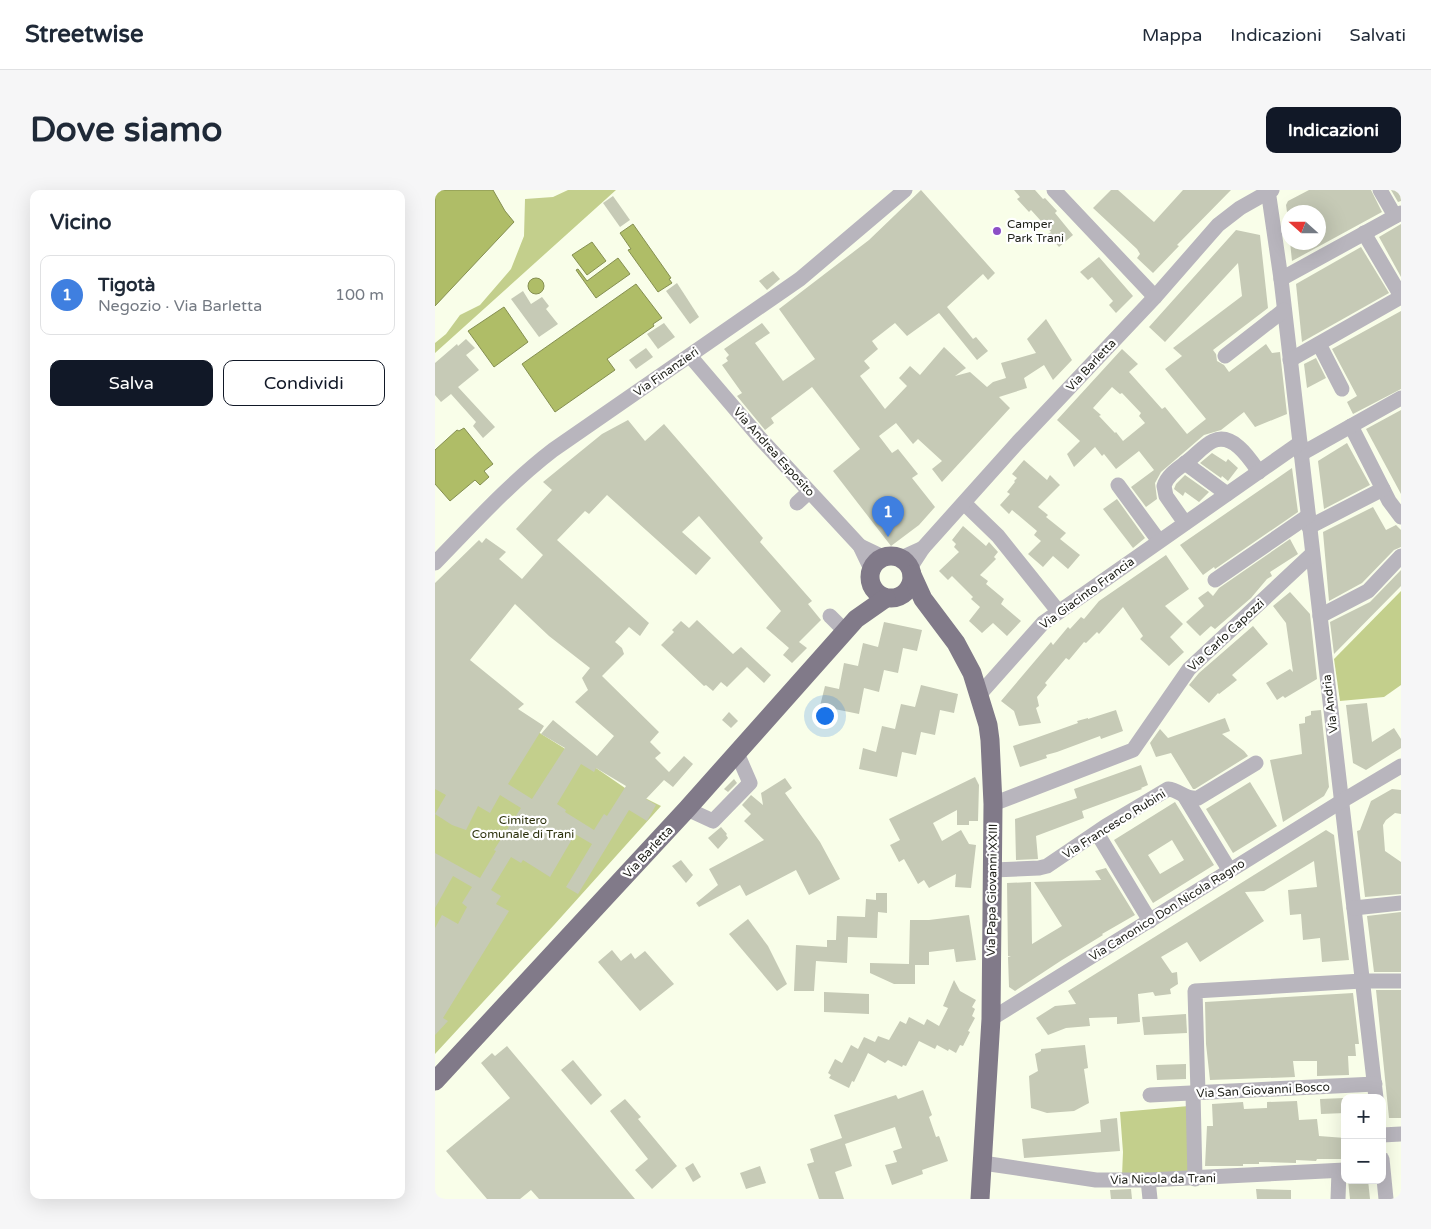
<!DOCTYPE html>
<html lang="it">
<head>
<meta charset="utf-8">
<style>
  :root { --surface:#fff; --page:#f6f6f7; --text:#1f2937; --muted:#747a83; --line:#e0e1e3; --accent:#111827 }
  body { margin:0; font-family:"Varela Round",sans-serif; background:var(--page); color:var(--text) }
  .controls { position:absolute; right:15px; bottom:15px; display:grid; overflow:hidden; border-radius:10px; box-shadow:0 5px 20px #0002 }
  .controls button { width:45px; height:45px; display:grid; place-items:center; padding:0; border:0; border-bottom:1px solid var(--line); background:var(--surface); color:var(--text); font:25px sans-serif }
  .compass { position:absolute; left:846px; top:15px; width:45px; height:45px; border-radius:50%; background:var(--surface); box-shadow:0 5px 20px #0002; rotate:291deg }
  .you { position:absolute; left:389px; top:525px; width:18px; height:18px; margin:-12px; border:4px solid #fff; border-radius:50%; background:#1a73e8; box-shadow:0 0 0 8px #1a73e833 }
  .badge { display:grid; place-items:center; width:32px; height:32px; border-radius:50%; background:var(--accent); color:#fff; font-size:16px; font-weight:700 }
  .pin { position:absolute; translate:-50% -41px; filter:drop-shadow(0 1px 2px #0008) }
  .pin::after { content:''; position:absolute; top:26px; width:18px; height:15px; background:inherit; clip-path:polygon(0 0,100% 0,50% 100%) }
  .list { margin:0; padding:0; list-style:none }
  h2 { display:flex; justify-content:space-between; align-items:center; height:65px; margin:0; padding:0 20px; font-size:21px }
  h2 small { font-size:16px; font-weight:400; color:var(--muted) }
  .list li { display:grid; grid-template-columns:32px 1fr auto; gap:15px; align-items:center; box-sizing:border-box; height:80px; margin:0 10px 10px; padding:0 10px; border:1px solid var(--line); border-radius:10px }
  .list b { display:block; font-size:19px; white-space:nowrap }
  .list p { margin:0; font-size:16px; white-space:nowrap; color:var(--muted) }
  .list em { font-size:16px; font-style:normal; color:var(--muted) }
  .actions { display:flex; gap:10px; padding:15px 20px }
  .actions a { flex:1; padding:11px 0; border:1px solid var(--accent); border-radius:10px; text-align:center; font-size:18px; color:var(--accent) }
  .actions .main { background:var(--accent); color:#fff }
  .map { position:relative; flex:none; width:966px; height:1009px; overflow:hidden; border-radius:10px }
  header { display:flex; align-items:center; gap:30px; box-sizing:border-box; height:70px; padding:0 25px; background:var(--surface); border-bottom:1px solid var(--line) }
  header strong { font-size:24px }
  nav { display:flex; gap:28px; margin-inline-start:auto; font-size:18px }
  .intro { display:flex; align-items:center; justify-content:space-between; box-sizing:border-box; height:120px; padding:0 30px }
  h1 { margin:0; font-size:35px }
  .button { padding:12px 22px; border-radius:10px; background:var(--accent); color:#fff; font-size:18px; font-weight:700 }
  main { display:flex; gap:30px; padding:0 30px }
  aside { flex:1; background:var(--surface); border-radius:10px; box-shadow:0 5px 20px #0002 }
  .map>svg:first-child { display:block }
  .green { fill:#c3cf8c }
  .water { fill:#afbd67; stroke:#858f51 }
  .building { fill:#c6cab6; fill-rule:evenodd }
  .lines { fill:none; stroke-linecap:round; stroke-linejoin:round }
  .minor { stroke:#b8b5bd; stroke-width:15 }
  .major { stroke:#817a89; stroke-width:19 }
  .poi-dot { fill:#8c4fc6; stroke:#fff; stroke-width:2 }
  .labels { text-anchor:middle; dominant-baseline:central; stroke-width:4.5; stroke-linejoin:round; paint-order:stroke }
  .poi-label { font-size:12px; fill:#23241d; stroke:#fff; text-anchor:start }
  .street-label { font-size:12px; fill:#23241d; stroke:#fff }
  .park-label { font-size:12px; fill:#2d320d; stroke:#fff }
</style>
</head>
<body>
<header>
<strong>Streetwise</strong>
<nav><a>Mappa</a><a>Indicazioni</a><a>Salvati</a></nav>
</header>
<div class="intro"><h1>Dove siamo</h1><a class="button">Indicazioni</a></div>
<main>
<aside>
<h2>Vicino<small></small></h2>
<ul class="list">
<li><span class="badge" style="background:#3f7fe0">1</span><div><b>Tigotà</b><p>Negozio · Via Barletta</p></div><em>100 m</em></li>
</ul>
<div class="actions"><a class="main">Salva</a><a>Condividi</a></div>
</aside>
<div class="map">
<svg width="966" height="1009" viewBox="0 0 966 1009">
  <rect width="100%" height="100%" fill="#f9fee9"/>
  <g class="green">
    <path d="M133,0H181L0,163V153L11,144L25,125L45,115L76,79L89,46L90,9L118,7Z"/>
    <path d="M966,401V495L949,507L905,511L899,469Z"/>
    <path d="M0,478L161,578L190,598L226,616L119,735L0,864Z"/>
    <path d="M754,916L755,985L687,986L688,962L685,922Z"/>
  </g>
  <g class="water">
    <path d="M0,0H58L70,21L79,32L0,116Z"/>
    <path d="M198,34L236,88L234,89L237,93L223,102L193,60L196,59L185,43Z"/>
    <path d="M157,52L171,71L152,85L137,65Z"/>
    <path d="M183,68L195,84L161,108L141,80L143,79L152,91Z"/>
    <circle cx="101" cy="96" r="8"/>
    <path d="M201,94L227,128L218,134L219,136L172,169L180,180L120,222L87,174Z"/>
    <path d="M69,117L93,152L59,177L33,141Z"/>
    <path d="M29,238L58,274L49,281L54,287L45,295L40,290L15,311L0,294V260L22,240L24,241Z"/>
  </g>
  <g class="building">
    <path d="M486,0L560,83L553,90L548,84L512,117L538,149L541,147L553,161L542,170L504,123L472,146L460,133L437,151L443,159L429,171L435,178L425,186L450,219L472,196L464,188L475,176L485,185L509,157L531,178L520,186L535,182L552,197L558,192L571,188L566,173L601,163L592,149L611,129L637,170L618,190L609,175L589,188L592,198L564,207L575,218L507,292L497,279L507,271L483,249L478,254L461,233L444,246L457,263L463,259L483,284L477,288L500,317L484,335L456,356L398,281L425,259L377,197L336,228L339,233L330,240L302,206L307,203L287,175L293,171L291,168L294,165L289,159L327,133L335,143L320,153L348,191L380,169L344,119L434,50Z"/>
    <path d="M579,0H600L608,9L610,8L622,21L620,23L638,45L624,57L613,44L616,42L596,20L594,22L582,9L585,7Z"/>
    <path d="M676,0H683L719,32L748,0H796L742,55L744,56L718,83L702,68L705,64L702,59L658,18Z"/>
    <path d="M874,0H936L947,22L857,71L855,52H884V22H852L851,15L853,11Z"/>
    <path d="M956,0H966V11L963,12Z"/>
    <path d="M178,6L195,30L185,37L168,13Z"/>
    <path d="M966,34V87L944,47Z"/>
    <path d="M801,40L825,45L833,118L778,160L781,164L782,171L789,175L794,182L831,154L837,163L845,162L852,224L820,237L809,222L786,240L769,245L726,282L720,293L722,309L711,317L696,297L719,280L704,261L681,279L669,264L667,266L660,257L639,277L632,264L645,251L622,230L687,159L703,174L694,182L727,219L730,217L752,244L771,229L730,179L747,166L738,158L807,106L803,73L730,152L714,137ZM677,197L685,204L687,203L706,223L704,226L710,233L688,251L681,242L680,243L664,226L666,225L658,218Z"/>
    <path d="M926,57L954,103L867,152L861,94Z"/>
    <path d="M664,67L698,106L681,123L674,115L678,111L657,87L653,90L645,82Z"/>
    <path d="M338,81L345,89L332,100L324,91Z"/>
    <path d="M242,93L264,127L255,134L231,101Z"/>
    <path d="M88,101L96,114L107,107L114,116L111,119L123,134L104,147L76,109Z"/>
    <path d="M966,121V199L918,224L912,212L922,206L897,159Z"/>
    <path d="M229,133L240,147L223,159L212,144Z"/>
    <path d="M31,149L40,158L31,165L44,180L23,197L60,237L48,248L38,236L41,232L16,204L6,212L0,205V173L22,154L23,156Z"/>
    <path d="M211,158L218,167L201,179L194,170Z"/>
    <path d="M881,168L891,188L872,198L869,174Z"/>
    <path d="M966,220V304L931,239Z"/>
    <path d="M193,230L210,251L229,234L328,348L325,352L377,411L373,414L386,430L364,452L372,458L357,473L348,465L354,458L331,438L346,421L264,326L247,342L276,368L261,385L172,305L154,324L150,321L122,350L214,433L205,446L194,437L180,452L187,458L189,464L167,486L224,542L215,552L226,563L220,568L234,582L249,566L258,574L238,597L229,590L211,609L221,615L212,631L194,620L143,704L131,697L157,654L140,644L115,687L88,670L86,673L76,667L56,700L66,706L61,714L74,721L8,828L13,831L0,845V738L7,725L23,734L32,717L27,713L37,697L18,686L0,718V663L45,688L61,661L59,660L86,618L65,605L55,623L43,616L31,640L17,635L0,624L11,605L0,599V393L44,350L47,353L51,348L71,362L64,369L87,389L108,365L81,339L117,300L108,292L167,244ZM80,414L114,446L155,478L147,488L153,500L140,512L179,546L162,566L118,530L106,544L130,558L97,609L73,594L109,536L83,519L89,514L35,470ZM146,574L159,582L161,578L191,596L172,626L169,624L159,640L130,622L131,620L122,614Z"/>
    <path d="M912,253L935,295L889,319L883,271Z"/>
    <path d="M777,263L791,272L793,269L803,278L793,291L787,286L786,288L765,273Z"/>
    <path d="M589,270L612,290L615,285L625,295L603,317L613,325L611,327L631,343L625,349L645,365L633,379L618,366L608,377L593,364L606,351L599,345L602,341L577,320L574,324L565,315L575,304L572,302L580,292L579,291L582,288L577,284Z"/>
    <path d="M857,278L863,322L780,379L779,377L768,385L745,355Z"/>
    <path d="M750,285L774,302L764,312L750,302L748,306L739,299L741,294Z"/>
    <path d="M682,309L710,348L698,358L668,319Z"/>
    <path d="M938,317L951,340L961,335L966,340V357L959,360L927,393L894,411L888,342Z"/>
    <path d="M528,336L551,356L554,352L563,362L559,367L561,369L545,385L553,391L551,394L569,409L566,414L586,431L572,446L558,433L547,443L534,431L545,417L536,409L538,407L517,386L513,390L504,381L524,362L519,357L521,354L517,350Z"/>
    <path d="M855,349L863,364L835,382L837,386L832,389L816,408L780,439L776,436L765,446L751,432L769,416L763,408L773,401L778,406L784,398Z"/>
    <path d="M731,365L754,399L730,416L748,434L735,447L749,462L734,476L705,449L708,446L688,417L664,444L662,442L651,453L649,452L634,470L631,468L610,493L612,495L602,507L604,516L601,518L606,533L584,536L579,521L566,511L616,452L618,455L633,437L635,439L646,427L649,429L664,411Z"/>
    <path d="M966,380V396L899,464L895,432L935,412Z"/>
    <path d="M855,402L875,424L882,489L850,508L848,506L842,510L831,493L855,479L858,482L851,433L838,416Z"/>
    <path d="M262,430L298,464L306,457L336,485L329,493L312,477L292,497L286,492L278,501L271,495L269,496L226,455L239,442L237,440L246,431L254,438Z"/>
    <path d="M449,432L487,440L482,461L468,458L463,483L449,480L444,502L429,498L424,524L385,516L390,496L404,499L409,473L423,476L428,453L443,457Z"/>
    <path d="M818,436L833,454L797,485L802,490L784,504L783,503L774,513L754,495L764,483Z"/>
    <path d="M486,495L523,504L519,523L505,520L500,545L486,542L481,565L467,562L462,587L424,579L428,558L441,562L447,536L460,539L466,514L480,517Z"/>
    <path d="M932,513L937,552L959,538L966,549V558L931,580L918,573L911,515Z"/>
    <path d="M681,520L688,541L666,549L665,546L622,562L611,565L612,568L585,577L578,556L643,533L642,531L653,528V529Z"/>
    <path d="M886,520L894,597L889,606L848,632L835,570L867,564L864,534L870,533V527L876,525V521Z"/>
    <path d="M294,522L303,531L296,538L287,530Z"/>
    <path d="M790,528L795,541L787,544L809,561L813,566L760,599H758L736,563L721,567L715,553L725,539L733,548Z"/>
    <path d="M706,575L713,595L706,598L707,599L647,621L649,628L601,646L603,669L581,670L580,629L642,608L639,599Z"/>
    <path d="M540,587L544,595L543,631H534V635H522V620L498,633L507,651L526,640L534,654L541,655L536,698L520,697L521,684L494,698L489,690L483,694L469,669L464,672L455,655L465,650L454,629Z"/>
    <path d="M350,588L357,598L350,603L385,652L405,689L374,705L361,680L311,706L305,695L264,717L261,713L283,695L274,679L329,650L309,631L316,624L307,615L316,605L328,615L326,603Z"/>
    <path d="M299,589L302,593L293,602L289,599Z"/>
    <path d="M815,592L842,636L798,663L771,619Z"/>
    <path d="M957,599L966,600V624L960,623L951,630L948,635L950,661L966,672V704L930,707L922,641L925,640L936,611Z"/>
    <path d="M740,612L779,675L718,713L679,650ZM737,650L749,670L725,684L713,665Z"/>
    <path d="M286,637L292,644L291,645L293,648L283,659L273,648Z"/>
    <path d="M891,640L899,645L914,770L887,772L885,748L868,750L866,724L855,725L853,700L882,697L879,671L829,701L810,702L829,731L765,772L752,752L726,767L737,783L742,782L743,794L735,799L736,804L720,806L718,802L703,804L705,832L682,834V827L654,828L655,836L631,838L613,845L601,828L620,816L641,814L633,801Z"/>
    <path d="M246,670L258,685L251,693L237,676Z"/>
    <path d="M671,678L700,725L667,744L668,745L627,770L580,801L574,797L573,767L576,766H573L572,693L596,692L597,754L627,736L599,692L666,690L660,681Z"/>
    <path d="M441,703H452V723L443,722L442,748L413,747L412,773L381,771L379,801H359L361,755L392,757V750H401L402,726L430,727L431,709L441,710Z"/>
    <path d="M966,722V782H939L932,726Z"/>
    <path d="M534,725L541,770L521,772L519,759L494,762V775H480V794H459L435,783V773L474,774L475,730H494Z"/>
    <path d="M313,729L333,756L352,794L342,801L294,744Z"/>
    <path d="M177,760L186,771L196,763L200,769L210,761L239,794L205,821L163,772Z"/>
    <path d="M519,790L525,801L541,810L537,817L540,819L537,826L540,828L533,841L535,842L528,856L525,855L521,863L514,859L513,861L502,855L500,859L484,851L471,876L468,875L467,877L453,870L450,873L433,863L419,892L417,891L414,898L394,888L396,885L393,883L400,869L407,873L416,855L423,859L429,847L440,852L443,846L454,850L465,831L471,834L474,827L489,835L492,829L504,836L513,818L508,816Z"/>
    <path d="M941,800H966V928H954Z"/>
    <path d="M389,802L434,804V824L389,822Z"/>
    <path d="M918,803L924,854H920L921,866H913L914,885L882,886V871H858L860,887L775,890L771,854L770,812Z"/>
    <path d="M751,824L752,843L709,845L707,827Z"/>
    <path d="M650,855L653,878L649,879L654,913L639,921L612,923L596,918L594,886L603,881L600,864L606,861V859Z"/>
    <path d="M72,856L109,900L200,1009H104L96,1000L85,1009H52L11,961L75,908L46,873L57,863L60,866Z"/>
    <path d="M138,870L167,905L156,915L126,880Z"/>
    <path d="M751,874V889L722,890L721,875Z"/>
    <path d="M488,900L497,925L494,927L501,947L504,946L513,971L487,980L488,984L457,995L450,975L462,972L458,961L467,958L460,937L410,954L417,976L400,982L409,1009H384L372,974L379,972L375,959L407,948L399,925L461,905L463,909Z"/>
    <path d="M910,908V923L886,924L885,909Z"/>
    <path d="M190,909L206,927L203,929L242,976L217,999L200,980L213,969L175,921Z"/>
    <path d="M862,911L864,930L882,929L884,946L910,948V969H882L881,971L861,970V973L824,972V974H808V976H770L772,936H778L777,914L808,912L809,919L832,918V912Z"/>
    <path d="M682,928L685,961L589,968L587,949L666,942L665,930Z"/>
    <path d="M258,973L266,987L258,992L250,978Z"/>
    <path d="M325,976L331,993L311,999L305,983Z"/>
    <path d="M913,990H933L935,1009H915Z"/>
    <path d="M696,999L697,1009H676L675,1000Z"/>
    <path d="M821,999L856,1000V1009H822Z"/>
  </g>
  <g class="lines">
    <g class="minor">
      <path d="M619,0L720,107"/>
      <path d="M833,0L846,89L941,908"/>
      <path d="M945,0L960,26"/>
      <path d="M929,43L966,106"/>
      <path d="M846,89L966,23"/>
      <path d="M884,154L907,199"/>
      <path d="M255,166L324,247L425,356L436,379"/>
      <path d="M790,166L849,120"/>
      <path d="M855,170L966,107"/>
      <path d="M916,236L954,311L966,327"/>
      <path d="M866,264L966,208"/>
      <path d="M750,273L792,304"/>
      <path d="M683,295L724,351"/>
      <path d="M362,313L374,302"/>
      <path d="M529,313L563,346L623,421"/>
      <path d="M750,333L731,306L729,296C733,284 744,278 753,271C761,265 769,255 778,251C798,242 815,269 824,282"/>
      <path d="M874,337L948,299"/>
      <path d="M425,356L448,367"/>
      <path d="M466,368L488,358"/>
      <path d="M0,373C38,334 75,293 118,260L365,89L470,0"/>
      <path d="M475,378L488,358L583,252L720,107L783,35L805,18L837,0"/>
      <path d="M780,390L873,326"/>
      <path d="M395,426L410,441"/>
      <path d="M885,426L933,401L966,366"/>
      <path d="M544,505L608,433L865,253"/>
      <path d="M750,607L795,681"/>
      <path d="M558,614L698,560L754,479L877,364"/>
      <path d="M252,619L278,631L315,593L302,563"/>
      <path d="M662,643L715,731"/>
      <path d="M558,680L604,678L612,676L671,636L733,599C745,600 750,610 763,608L821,573"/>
      <path d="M919,718L966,713"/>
      <path d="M556,829L907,611L966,576"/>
      <path d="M758,903L760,989"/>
      <path d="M763,903L760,801L927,791H966"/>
      <path d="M715,905L940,894"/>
      <path d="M947,945L966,944"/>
      <path d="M947,969L951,1009"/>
      <path d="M548,973L661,990H713L910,980"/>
      <path d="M713,990L715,1009"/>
      <path d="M903,1009L904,981"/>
    </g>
    <g class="major">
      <circle cx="456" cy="387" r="21"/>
      <path d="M477,385L488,409L521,453L537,483L553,535L555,550L558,614L556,829L545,1009"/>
      <path d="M0,891L252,619L421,429L451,408"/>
    </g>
  </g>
  <circle class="poi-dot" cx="562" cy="41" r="5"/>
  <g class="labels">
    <g class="poi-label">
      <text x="572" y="34">Camper<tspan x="572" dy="14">Park Trani</tspan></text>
    </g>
    <g class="street-label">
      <text transform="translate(656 175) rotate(-47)">Via Barletta</text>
      <text transform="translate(231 182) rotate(-35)">Via Finanzieri</text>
      <text transform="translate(339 262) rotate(48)">Via Andrea Esposito</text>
      <text transform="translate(652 403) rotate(-36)">Via Giacinto Francia</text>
      <text transform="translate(791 445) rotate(-43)">Via Carlo Capozzi</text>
      <text transform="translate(895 514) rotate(-97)">Via Andria</text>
      <text transform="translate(679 634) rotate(-32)">Via Francesco Rubini</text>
      <text transform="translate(213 662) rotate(-47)">Via Barletta</text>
      <text transform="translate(557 700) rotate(-89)">Via Papa Giovanni XXIII</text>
      <text transform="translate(732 720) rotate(-32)">Via Canonico Don Nicola Ragno</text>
      <text transform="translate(828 900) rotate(-3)">Via San Giovanni Bosco</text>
      <text transform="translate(728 989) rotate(-1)">Via Nicola da Trani</text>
    </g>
    <g class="park-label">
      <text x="88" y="630">Cimitero<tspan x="88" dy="14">Comunale di Trani</tspan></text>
    </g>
  </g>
</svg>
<div class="controls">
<button>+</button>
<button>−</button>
</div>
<svg class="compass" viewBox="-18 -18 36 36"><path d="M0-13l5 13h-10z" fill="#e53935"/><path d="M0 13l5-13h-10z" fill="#747a83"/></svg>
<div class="you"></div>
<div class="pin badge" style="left:453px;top:347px;background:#3f7fe0">1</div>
</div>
</main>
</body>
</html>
